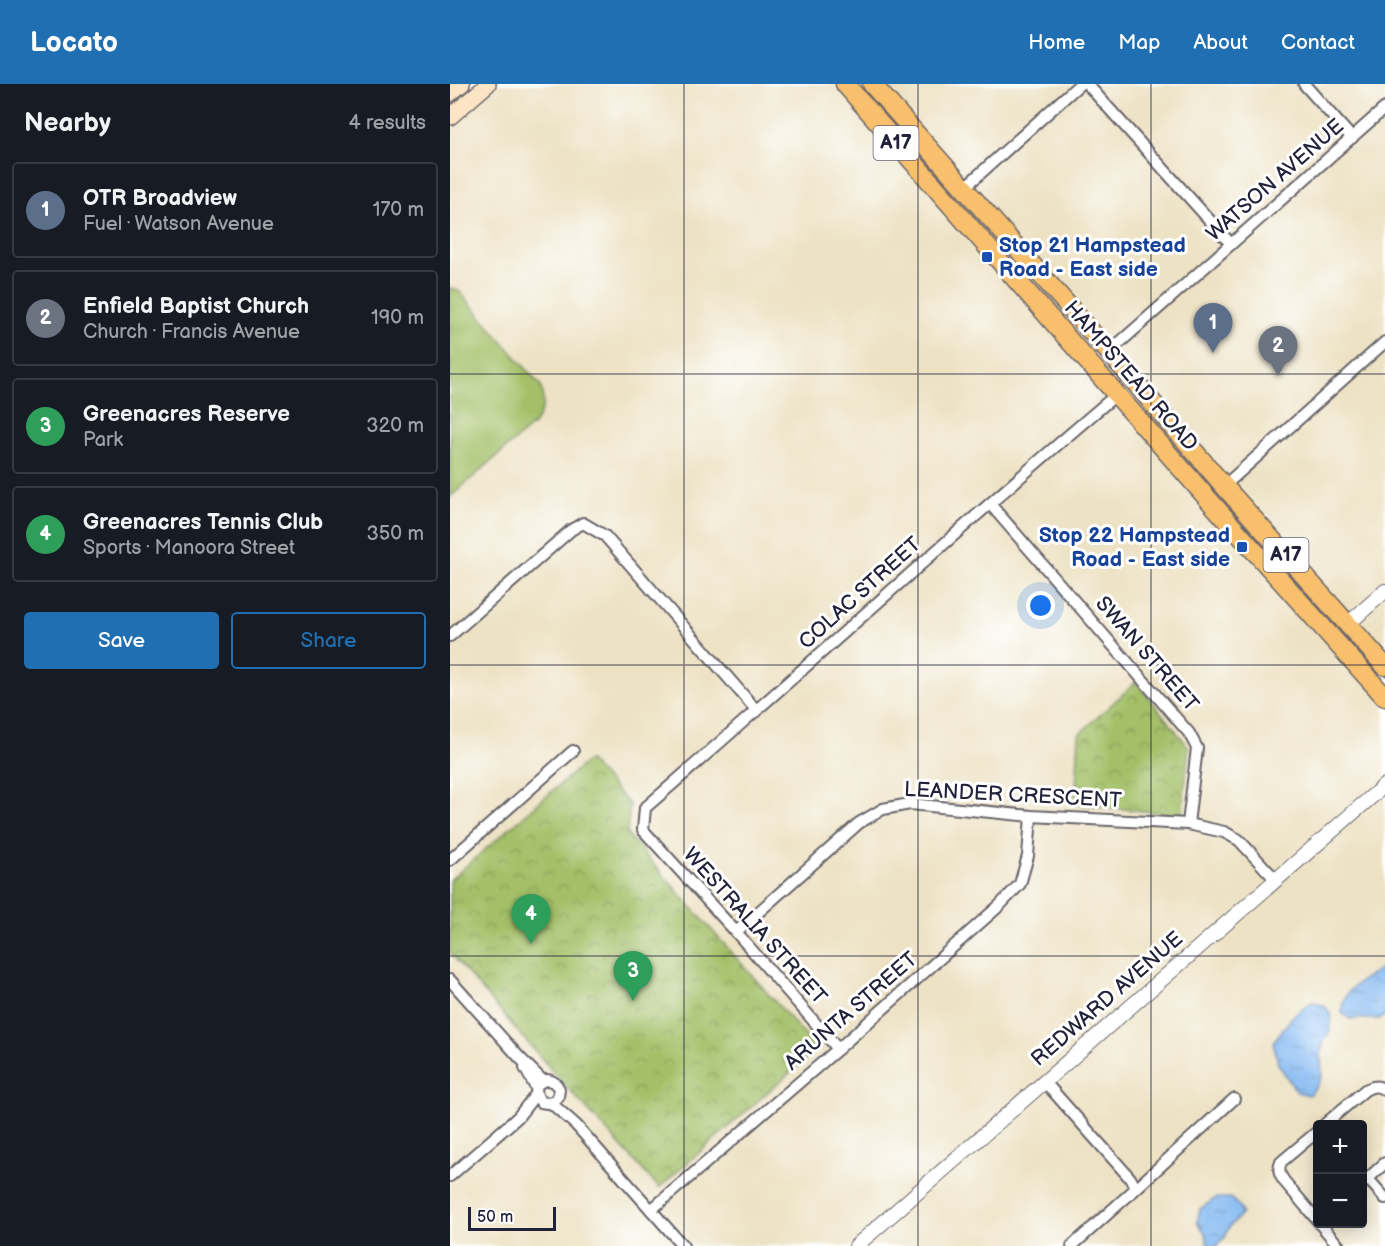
<!DOCTYPE html>
<html lang="en">
<head>
<meta charset="utf-8">
<style>
  :root { --surface:#171b24; --page:#20242c; --text:#f1f3f6; --muted:#9ea1a6; --line:#363941; --accent:#1f6fb2 }
  body { margin:0; font-family:"Balsamiq Sans",sans-serif; background:var(--page); color:var(--text) }
  .controls { position:absolute; right:18px; bottom:18px; display:grid; overflow:hidden; border-radius:6px; box-shadow:0 3px 15px #0003 }
  .controls button { width:54px; height:54px; display:grid; place-items:center; padding:0; border:0; border-bottom:2px solid var(--line); background:var(--surface); color:var(--text); font:30px sans-serif }
  .scale { position:absolute; left:18px; bottom:15px; width:88px; box-sizing:border-box; padding-left:6px; border:3px solid #22223b; border-top:0; font-size:16px; line-height:21px; white-space:nowrap; color:#22223b; -webkit-text-stroke:4px #fff; paint-order:stroke }
  .you { position:absolute; left:591px; top:522px; width:21px; height:21px; margin:-15px; border:4px solid #fff; border-radius:50%; background:#1a73e8; box-shadow:0 0 0 9px #1a73e833 }
  .badge { display:grid; place-items:center; width:39px; height:39px; border-radius:50%; background:var(--accent); color:#fff; font-size:20px; font-weight:700 }
  .pin { position:absolute; translate:-50% -50px; filter:drop-shadow(0 2px 3px #0008) }
  .pin::after { content:''; position:absolute; top:32px; width:21px; height:18px; background:inherit; clip-path:polygon(0 0,100% 0,50% 100%) }
  .list { margin:0; padding:0; list-style:none }
  h2 { display:flex; justify-content:space-between; align-items:center; height:78px; margin:0; padding:0 24px; font-size:26px }
  h2 small { font-size:20px; font-weight:400; color:var(--muted) }
  .list li { display:grid; grid-template-columns:39px 1fr auto; gap:18px; align-items:center; box-sizing:border-box; height:96px; margin:0 12px 12px; padding:0 12px; border:2px solid var(--line); border-radius:6px }
  .list b { display:block; font-size:22px; white-space:nowrap }
  .list p { margin:0; font-size:20px; white-space:nowrap; color:var(--muted) }
  .list em { font-size:20px; font-style:normal; color:var(--muted) }
  .actions { display:flex; gap:12px; padding:18px 24px }
  .actions a { flex:1; padding:14px 0; border:2px solid var(--accent); border-radius:6px; text-align:center; font-size:21px; color:var(--accent) }
  .actions .main { background:var(--accent); color:#fff }
  .map { position:relative; flex:none; width:935px; height:1162px; overflow:hidden }
  header { display:flex; align-items:center; gap:36px; box-sizing:border-box; height:84px; padding:0 30px; background:var(--accent); color:#fff }
  header strong { font-size:28px }
  nav { display:flex; gap:33px; margin-inline-start:auto; font-size:21px }
  main { display:flex }
  aside { flex:1; background:var(--surface) }
  .map>svg:first-child { display:block }
  .grass { fill:#a3c067; stroke:#627151; stroke-width:1.5 }
  .park { fill:url(#park-crowns); stroke:#627151; stroke-width:1.5 }
  .water { fill:url(#water-ripples); stroke:#526d96; stroke-width:1.5 }
  .lines { fill:none; stroke-linecap:round; stroke-linejoin:round }
  .minor-casing { stroke:#69656b; stroke-width:14 }
  .tertiary-casing { stroke:#69656b; stroke-width:16 }
  .secondary-casing { stroke:#69656b; stroke-width:18 }
  .trunk-casing { stroke:#69656b; stroke-width:21 }
  .minor { stroke:#fff; stroke-width:10 }
  .tertiary { stroke:#fff; stroke-width:14 }
  .secondary { stroke:#fce5c4; stroke-width:15 }
  .trunk { stroke:#f8bf6c; stroke-width:18 }
  .grid { fill:none; stroke:#22223b; stroke-width:1.5; stroke-opacity:0.55 }
  .transit-dot { fill:#1a4fb4; stroke:#fff; stroke-width:2 }
  .labels { text-anchor:middle; dominant-baseline:central; stroke-width:6; stroke-linejoin:round; paint-order:stroke }
  .shield { fill:#fff; stroke:#646476; stroke-width:1.5 }
  .shield-label { font-size:20px; font-weight:bold; fill:#22223b }
  .street-label { font-size:21px; fill:#22223b; stroke:#fff }
  .transit-label { font-size:21px; font-weight:bold; fill:#164399; stroke:#fff; text-anchor:start }
</style>
</head>
<body>
<header>
<strong>Locato</strong>
<nav><a>Home</a><a>Map</a><a>About</a><a>Contact</a></nav>
</header>
<main>
<aside>
<h2>Nearby<small>4 results</small></h2>
<ul class="list">
<li><span class="badge" style="background:#5c6f8a">1</span><div><b>OTR Broadview</b><p>Fuel · Watson Avenue</p></div><em>170 m</em></li>
<li><span class="badge" style="background:#6b7280">2</span><div><b>Enfield Baptist Church</b><p>Church · Francis Avenue</p></div><em>190 m</em></li>
<li><span class="badge" style="background:#2e9e5b">3</span><div><b>Greenacres Reserve</b><p>Park</p></div><em>320 m</em></li>
<li><span class="badge" style="background:#2e9e5b">4</span><div><b>Greenacres Tennis Club</b><p>Sports · Manoora Street</p></div><em>350 m</em></li>
</ul>
<div class="actions"><a class="main">Save</a><a>Share</a></div>
</aside>
<div class="map">
<svg width="935" height="1162" viewBox="0 0 935 1162">
  <defs>
    <pattern id="park-crowns" width="20" height="18" patternUnits="userSpaceOnUse" patternTransform="scale(1.5)"><rect width="20" height="18" fill="#a3c067"/><path d="M2 6a3 3 0 1 1 6 0M12 15a3 3 0 1 1 6 0" fill="none" stroke="#849c56"/></pattern>
    <pattern id="water-ripples" width="26" height="14" patternUnits="userSpaceOnUse" patternTransform="scale(1.5)"><rect width="26" height="14" fill="#82b8f1"/><path d="M2 4q2-2 4 0t4 0M15 11q2-2 4 0t4 0" fill="none" stroke="#6a95c4"/></pattern>
  </defs>
  <rect width="100%" height="100%" fill="#fff"/>
  <filter id="ink" filterUnits="userSpaceOnUse"><feTurbulence type="fractalNoise" baseFrequency=".0167" numOctaves="2"/><feDisplacementMap in="SourceGraphic" scale="12" xChannelSelector="R" yChannelSelector="G"/><feConvolveMatrix kernelMatrix="1 2 1 2 8 2 1 2 1" color-interpolation-filters="sRGB"/></filter>
  <filter id="wash" filterUnits="userSpaceOnUse"><feTurbulence type="fractalNoise" baseFrequency=".008" numOctaves="4" result="noise"/><feDisplacementMap in="SourceGraphic" scale="24" xChannelSelector="R" yChannelSelector="G"/><feGaussianBlur stdDeviation="1.35" result="paint"/><feColorMatrix in="noise" values="0 0 0 0 0 0 0 0 0 0 0 0 0 0 0 0 0 1.4 0 .05"/><feComposite in="paint" operator="in"/></filter>
  <g filter="url(#wash)">
    <rect width="100%" height="100%" fill="#ede2c4"/>
    <path class="grass" d="M0,204L8,206L90,301C96,315 93,328 84,340L0,413Z"/>
    <g class="park">
      <path d="M686,598L739,663L732,731L625,720L629,650Z"/>
      <path d="M138,676L180,721L177,750L367,965L209,1104L103,988L0,869V796Z"/>
    </g>
    <g class="water">
      <path d="M935,882V932L929,935H900L892,929C890,904 917,894 935,882Z"/>
      <path d="M862,918L875,922L882,933L880,946L872,962L871,973L872,991L867,1002L859,1011L847,1008L828,980L823,958L843,932Z"/>
      <path d="M766,1114H780L789,1122L792,1129C785,1140 779,1138 775,1154L769,1158L767,1162H758L756,1150L747,1138L750,1125Z"/>
    </g>
  </g>
  <g filter="url(#ink)">
    <g class="lines">
      <g class="minor-casing">
        <g id="minor">
          <path d="M637,0L781,160"/>
          <path d="M854,0L902,54"/>
          <path d="M514,104L630,0"/>
          <path d="M659,268L935,24"/>
          <path d="M774,402L935,258"/>
          <path d="M540,420L739,649L747,664L738,740"/>
          <path d="M0,552L121,446L133,439L155,452L307,627"/>
          <path d="M0,776L123,667"/>
          <path d="M286,848L409,739L433,725L460,720L581,732L738,740L774,748L789,756L826,796"/>
          <path d="M0,896L69,973L93,997"/>
          <path d="M388,965L286,848L193,746L195,724C353,587 507,445 667,310"/>
          <path d="M75,984L86,1004L87,1012L91,1018L97,1019L103,1018L108,1013L109,1005C105,996 96,993 88,1000"/>
          <path d="M594,997L680,1094L684,1101L683,1107L622,1162"/>
          <path d="M101,1019L126,1041L233,1162"/>
          <path d="M875,1040L915,1006C923,1002 927,1001 935,1006"/>
          <path d="M868,1047L831,1078C828,1086 829,1090 834,1097L868,1137"/>
          <path d="M0,1092L68,1033L86,1010"/>
          <path d="M918,1095L935,1114"/>
          <path d="M912,1100L935,1079"/>
          <path d="M683,1107L784,1015"/>
          <path d="M201,1126L388,965L549,822L570,800L578,772L581,732"/>
          <path d="M870,1140L889,1162"/>
        </g>
      </g>
      <g class="tertiary-casing">
        <g id="tertiary">
          <path d="M898,540L935,507"/>
          <path d="M406,1162L935,701"/>
        </g>
      </g>
      <g class="secondary-casing">
        <g id="secondary">
          <path d="M0,10L12,0"/>
          <path d="M0,33L38,0"/>
        </g>
      </g>
      <g class="trunk-casing">
        <g id="trunk">
          <path d="M395,0L758,415L935,613"/>
          <path d="M422,0L659,268L774,402L935,582"/>
        </g>
      </g>
      <use href="#minor" class="minor"/>
      <use href="#tertiary" class="tertiary"/>
      <use href="#secondary" class="secondary"/>
      <use href="#trunk" class="trunk"/>
    </g>
  </g>
  <path class="grid" d="M234,0V1162M468,0V1162M701,0V1162M0,290H935M0,581H935M0,872H935"/>
  <g class="transit-dot">
    <rect x="531" y="167" width="12" height="12" rx="3"/>
    <rect x="786" y="457" width="12" height="12" rx="3"/>
  </g>
  <g class="labels">
    <g class="shield">
      <rect x="423.5" y="42" width="45" height="34" rx="4.5"/>
      <rect x="813.5" y="454" width="45" height="34" rx="4.5"/>
    </g>
    <g class="shield-label">
      <text x="446" y="59">A17</text>
      <text x="836" y="471">A17</text>
    </g>
    <g class="street-label">
      <text transform="translate(825 96) rotate(-41)">WATSON AVENUE</text>
      <text transform="translate(681 292) rotate(49)">HAMPSTEAD ROAD</text>
      <text transform="translate(410 509) rotate(-42)">COLAC STREET</text>
      <text transform="translate(697 570) rotate(49)">SWAN STREET</text>
      <text transform="translate(563 711) rotate(3)">LEANDER CRESCENT</text>
      <text transform="translate(305 842) rotate(48)">WESTRALIA STREET</text>
      <text transform="translate(657 915) rotate(-41)">REDWARD AVENUE</text>
      <text transform="translate(401 927) rotate(-41)">ARUNTA STREET</text>
    </g>
    <g class="transit-label">
      <text x="549" y="161">Stop 21 Hampstead<tspan x="549" dy="24">Road - East side</tspan></text>
      <text x="780" y="451" text-anchor="end">Stop 22 Hampstead<tspan x="780" dy="24">Road - East side</tspan></text>
    </g>
  </g>
</svg>
<div class="controls">
<button>+</button>
<button>−</button>
</div>
<div class="scale">50 m</div>
<div class="you"></div>
<div class="pin badge" style="left:763px;top:269px;background:#5c6f8a">1</div>
<div class="pin badge" style="left:828px;top:292px;background:#6b7280">2</div>
<div class="pin badge" style="left:183px;top:917px;background:#2e9e5b">3</div>
<div class="pin badge" style="left:81px;top:860px;background:#2e9e5b">4</div>
</div>
</main>
</body>
</html>
